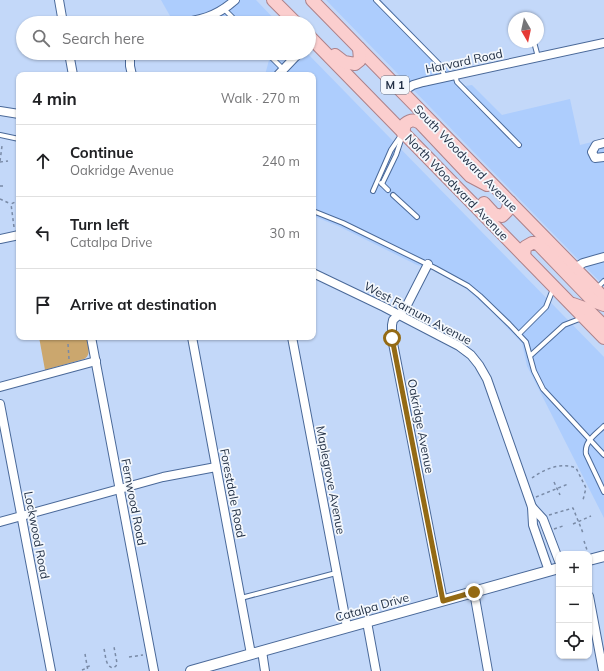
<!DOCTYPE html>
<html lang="en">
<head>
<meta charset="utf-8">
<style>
  :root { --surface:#fff; --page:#f6f6f6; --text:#202124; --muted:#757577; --line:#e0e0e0 }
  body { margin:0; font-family:Mulish,sans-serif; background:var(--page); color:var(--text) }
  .controls { position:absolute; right:12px; bottom:12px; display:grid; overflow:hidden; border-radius:8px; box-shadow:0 1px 3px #0004 }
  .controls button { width:36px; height:36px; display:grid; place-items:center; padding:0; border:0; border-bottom:1px solid var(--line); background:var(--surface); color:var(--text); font:20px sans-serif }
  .compass { position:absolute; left:508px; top:12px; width:36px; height:36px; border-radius:50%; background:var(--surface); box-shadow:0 1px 3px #0004; rotate:171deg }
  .stop { position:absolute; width:12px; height:12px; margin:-9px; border:3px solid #946a14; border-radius:50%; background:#fff }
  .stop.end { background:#946a14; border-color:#fff; box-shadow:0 1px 4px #0008 }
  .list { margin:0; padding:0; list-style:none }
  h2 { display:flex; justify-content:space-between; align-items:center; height:52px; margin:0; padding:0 16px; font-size:17px }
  h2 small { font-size:13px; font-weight:400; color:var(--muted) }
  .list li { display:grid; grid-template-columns:26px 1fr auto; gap:12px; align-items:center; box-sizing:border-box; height:72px; padding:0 16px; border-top:1px solid var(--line) }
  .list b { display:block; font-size:15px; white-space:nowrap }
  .list p { margin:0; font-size:13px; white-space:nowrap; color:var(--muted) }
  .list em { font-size:13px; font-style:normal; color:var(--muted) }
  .icon { flex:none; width:22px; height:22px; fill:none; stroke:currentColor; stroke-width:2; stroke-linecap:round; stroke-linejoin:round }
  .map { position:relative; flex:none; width:604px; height:671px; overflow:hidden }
  .search { position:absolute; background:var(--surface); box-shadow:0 1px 3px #0004; left:16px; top:16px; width:300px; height:44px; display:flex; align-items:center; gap:10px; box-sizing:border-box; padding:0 14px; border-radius:22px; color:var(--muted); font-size:15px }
  .panel { position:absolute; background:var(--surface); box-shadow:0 1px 3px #0004; left:16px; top:72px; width:300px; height:268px; border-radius:8px }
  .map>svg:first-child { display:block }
  .built { fill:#adcdfd }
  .green { fill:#cba76e }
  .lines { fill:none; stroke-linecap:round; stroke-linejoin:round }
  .service-casing { stroke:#4a6999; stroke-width:6 }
  .minor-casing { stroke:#4a6999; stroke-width:10 }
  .tertiary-casing { stroke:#4a6999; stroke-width:12 }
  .primary-casing { stroke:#ad828a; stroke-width:14 }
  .path { stroke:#798aa6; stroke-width:1.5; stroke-dasharray:3 3; stroke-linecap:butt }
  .service { stroke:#fff; stroke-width:4 }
  .minor { stroke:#fff; stroke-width:8 }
  .tertiary { stroke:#fff; stroke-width:10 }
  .primary { stroke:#fbcece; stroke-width:12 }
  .route { stroke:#946a14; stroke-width:5 }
  .labels { text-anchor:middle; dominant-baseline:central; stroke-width:3.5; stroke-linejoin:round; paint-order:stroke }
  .shield { fill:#f4f8fd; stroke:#626d7d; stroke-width:1 }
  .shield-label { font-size:11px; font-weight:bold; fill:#233146 }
  .street-label { font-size:12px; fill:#233146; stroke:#f4f8fd }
</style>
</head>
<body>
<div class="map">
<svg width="604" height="671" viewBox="0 0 604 671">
  <rect width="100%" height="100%" fill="#c3d8f9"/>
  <g class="built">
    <path d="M161,0H256L278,23H174Z"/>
    <path d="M326,0H381L450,71L465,86L472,85L502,115L570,99L580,145L604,139V286Z"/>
    <path d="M180,53H307L604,357V518L527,366L522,343L490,310L464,287L434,269L417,265L338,226L313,216V75H265L269,60L181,59Z"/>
  </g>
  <path class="green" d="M39,337H86C88,345 92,355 84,359L45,370Z"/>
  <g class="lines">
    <g class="service-casing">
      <g id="service">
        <path d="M376,0L440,65L445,77"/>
        <path d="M225,10L238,23"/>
        <path d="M278,22L279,23"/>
        <path d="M534,42L538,57"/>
        <path d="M267,53L283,69"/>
        <path d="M455,75L457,82L519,145"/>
        <path d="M0,135L19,139"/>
        <path d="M381,183L388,190"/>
        <path d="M382,184L396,155L402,137"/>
        <path d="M373,191L391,150L402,134"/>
        <path d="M393,195L417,217"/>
        <path d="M313,211L343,223L435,268L468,286L480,296L509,324L526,342L534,371L543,389L604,455"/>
        <path d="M597,288L604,281"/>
        <path d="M519,334L546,307L553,289"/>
        <path d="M530,356L564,325L582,318"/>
        <path d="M604,426C596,434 584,441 586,454L604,492"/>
        <path d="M241,598L336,573"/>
      </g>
    </g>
    <g class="minor-casing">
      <g id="minor">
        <path d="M59,0L63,23"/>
        <path d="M174,23C199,21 216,17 235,0"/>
        <path d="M69,53L73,75"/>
        <path d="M130,53V66L132,75"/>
        <path d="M278,75L299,53"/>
        <path d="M402,92L413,85L423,82L604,43"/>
        <path d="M0,111L19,114"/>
        <path d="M604,143L596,145L592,152L595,158L604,157"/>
        <path d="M0,239L19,235"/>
        <path d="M428,264L405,309L393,320L392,325V338L443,601"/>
        <path d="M575,268L583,263L604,257"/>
        <path d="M313,273L384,307L459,346L471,355L479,365L487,379L532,507L533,525L549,571"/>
        <path d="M91,337L154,671"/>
        <path d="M192,337L251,654"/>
        <path d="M292,337L347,627"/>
        <path d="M0,387L96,361"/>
        <path d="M0,404L51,671"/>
        <path d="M532,507L543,519L559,561"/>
        <path d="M0,522L163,477L216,467"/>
        <path d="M474,592L488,671"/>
        <path d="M589,596L603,671"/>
        <path d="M367,622L376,671"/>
        <path d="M262,651L265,671"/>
      </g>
    </g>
    <g class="tertiary-casing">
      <g id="tertiary">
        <path d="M589,560L604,556"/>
        <path d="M191,671L559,568"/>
      </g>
    </g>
    <g class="primary-casing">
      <g id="primary">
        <path d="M273,0L296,23"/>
        <path d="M312,0L604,298"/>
        <path d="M309,36L604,338"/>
        <path d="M335,55L344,62L355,64L360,60L359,48"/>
        <path d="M403,133L405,124C410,120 414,119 420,123L470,176L487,185"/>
        <path d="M484,203L494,214L502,216L507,211L510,202"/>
        <path d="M524,256L525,247L532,243H535L539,245L593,301L604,305"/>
        <path d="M573,304L587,309L604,326"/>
      </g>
    </g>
    <g class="path">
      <path d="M0,161L2,146"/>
      <path d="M0,162L8,161"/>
      <path d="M0,186H3"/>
      <path d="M0,199L11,204"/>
      <path d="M14,227L11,204L15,202H19"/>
      <path d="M68,344L69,359"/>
      <path d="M532,478C544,469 561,462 576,468L586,488L583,500"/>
      <path d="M554,482L560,495"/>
      <path d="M536,497L568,484"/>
      <path d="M549,515L573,508L583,533"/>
      <path d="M573,524L591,516"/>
      <path d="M554,529L563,526"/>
      <path d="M584,541L587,550"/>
      <path d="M104,649C106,656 105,666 113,668L116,666L117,663L114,647"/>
      <path d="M85,654L88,671"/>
      <path d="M129,657L143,655"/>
      <path d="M87,667L92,665"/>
      <path d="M82,670L87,668"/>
    </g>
    <use href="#service" class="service"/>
    <use href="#minor" class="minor"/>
    <use href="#tertiary" class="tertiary"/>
    <use href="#primary" class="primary"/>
  </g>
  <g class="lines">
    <path class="route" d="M392,338L443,601L474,592"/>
  </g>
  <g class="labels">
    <rect class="shield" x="381" y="76" width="28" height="18" rx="3"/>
    <g class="shield-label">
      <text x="395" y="85">M 1</text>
    </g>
    <g class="street-label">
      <text transform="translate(464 61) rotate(-12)">Harvard Road</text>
      <text transform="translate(466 158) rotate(46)">South Woodward Avenue</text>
      <text transform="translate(457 187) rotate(46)">North Woodward Avenue</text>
      <text transform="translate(418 313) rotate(28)">West Farnum Avenue</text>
      <text transform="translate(421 426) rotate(79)">Oakridge Avenue</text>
      <text transform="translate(331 480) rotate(79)">Maplegrove Avenue</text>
      <text transform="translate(233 493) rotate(79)">Forestdale Road</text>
      <text transform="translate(134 502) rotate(79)">Fernwood Road</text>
      <text transform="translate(37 535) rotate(79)">Lockwood Road</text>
      <text transform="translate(372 607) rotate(-16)">Catalpa Drive</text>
    </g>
  </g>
</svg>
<div class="controls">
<button>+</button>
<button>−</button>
<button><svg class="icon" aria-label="locate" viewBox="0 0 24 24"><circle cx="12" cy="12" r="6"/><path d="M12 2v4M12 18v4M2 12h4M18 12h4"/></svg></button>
</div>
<svg class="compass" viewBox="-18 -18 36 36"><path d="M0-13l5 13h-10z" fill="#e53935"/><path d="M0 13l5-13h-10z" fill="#757577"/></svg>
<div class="stop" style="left:392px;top:338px"></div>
<div class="stop end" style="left:474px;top:592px"></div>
<div class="search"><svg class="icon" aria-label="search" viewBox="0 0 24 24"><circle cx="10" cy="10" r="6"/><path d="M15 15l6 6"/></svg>Search here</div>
<section class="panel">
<h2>4 min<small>Walk · 270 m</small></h2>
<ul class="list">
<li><svg class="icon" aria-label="ahead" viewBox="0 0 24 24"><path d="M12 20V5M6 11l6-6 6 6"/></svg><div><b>Continue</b><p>Oakridge Avenue</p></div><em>240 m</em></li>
<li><svg class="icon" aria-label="left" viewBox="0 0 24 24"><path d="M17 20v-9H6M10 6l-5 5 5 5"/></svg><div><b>Turn left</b><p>Catalpa Drive</p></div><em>30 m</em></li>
<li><svg class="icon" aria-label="arrive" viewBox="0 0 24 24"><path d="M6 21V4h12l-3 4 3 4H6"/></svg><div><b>Arrive at destination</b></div></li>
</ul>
</section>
</div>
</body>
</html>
